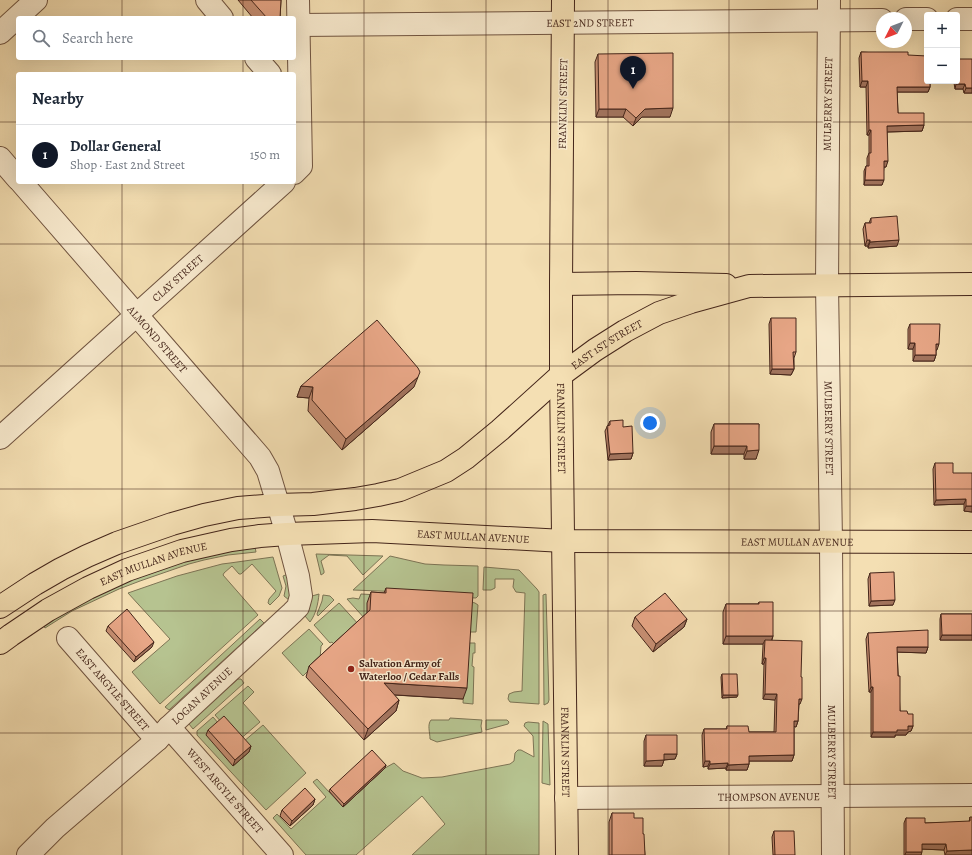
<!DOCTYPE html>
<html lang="en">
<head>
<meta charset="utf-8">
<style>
  :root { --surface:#fff; --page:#f2f2f3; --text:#1f2937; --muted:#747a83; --line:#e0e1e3; --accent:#111827 }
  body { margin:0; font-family:Alegreya,serif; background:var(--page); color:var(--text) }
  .controls { position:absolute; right:12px; top:12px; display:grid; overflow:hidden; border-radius:4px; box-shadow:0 4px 16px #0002 }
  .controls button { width:36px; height:36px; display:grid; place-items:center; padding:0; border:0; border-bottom:1px solid var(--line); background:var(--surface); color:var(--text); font:20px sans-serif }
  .compass { position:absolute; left:876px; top:12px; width:36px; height:36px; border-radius:50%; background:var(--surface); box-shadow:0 4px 16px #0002; rotate:228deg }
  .you { position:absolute; left:650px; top:423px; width:14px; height:14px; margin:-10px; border:3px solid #fff; border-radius:50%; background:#1a73e8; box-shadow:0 0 0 6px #1a73e833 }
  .badge { display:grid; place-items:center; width:26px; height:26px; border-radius:50%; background:var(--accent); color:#fff; font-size:13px; font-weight:700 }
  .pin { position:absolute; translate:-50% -33px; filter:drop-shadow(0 1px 2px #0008) }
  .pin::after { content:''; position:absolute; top:21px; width:14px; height:12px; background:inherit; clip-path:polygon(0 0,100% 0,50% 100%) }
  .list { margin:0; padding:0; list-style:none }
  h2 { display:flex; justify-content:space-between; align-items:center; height:52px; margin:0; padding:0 16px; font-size:17px }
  h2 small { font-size:13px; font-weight:400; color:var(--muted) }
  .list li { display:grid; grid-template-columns:26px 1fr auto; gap:12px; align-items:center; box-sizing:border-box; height:60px; padding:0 16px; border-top:1px solid var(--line) }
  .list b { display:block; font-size:15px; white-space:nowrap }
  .list p { margin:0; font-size:13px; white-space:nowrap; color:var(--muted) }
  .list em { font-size:13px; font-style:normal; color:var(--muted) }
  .icon { flex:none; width:22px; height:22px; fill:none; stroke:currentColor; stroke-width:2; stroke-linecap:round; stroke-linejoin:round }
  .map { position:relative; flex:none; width:972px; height:855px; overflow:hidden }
  .search { position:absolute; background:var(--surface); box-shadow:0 4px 16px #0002; left:16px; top:16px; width:280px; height:44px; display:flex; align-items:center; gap:10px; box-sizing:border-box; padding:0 14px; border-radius:4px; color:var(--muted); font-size:15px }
  .panel { position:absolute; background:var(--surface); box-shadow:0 4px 16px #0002; left:16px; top:72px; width:280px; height:112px; border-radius:4px }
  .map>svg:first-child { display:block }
  .green { fill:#b6c390; stroke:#7d7455 }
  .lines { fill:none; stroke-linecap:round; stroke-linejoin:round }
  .minor-casing { stroke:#705440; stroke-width:24 }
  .major-casing { stroke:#44251a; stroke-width:24 }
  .highway-casing { stroke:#44251a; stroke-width:24 }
  .minor { stroke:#f8eace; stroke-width:22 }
  .major { stroke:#f4dfb3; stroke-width:22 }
  .highway { stroke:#f4dfb3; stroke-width:22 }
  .wall { fill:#c78f73; stroke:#44251a }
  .shaded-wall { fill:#a2745e; stroke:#44251a }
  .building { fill:#e7a686; stroke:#44251a }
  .grid { fill:none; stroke:#44251a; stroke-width:1; stroke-opacity:0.55 }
  .poi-dot { fill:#8f2418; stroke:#f8eace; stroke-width:1.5 }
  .labels { text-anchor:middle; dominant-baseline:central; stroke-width:3; stroke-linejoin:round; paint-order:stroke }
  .street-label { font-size:11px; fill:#44251a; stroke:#f8eace }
  .poi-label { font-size:11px; font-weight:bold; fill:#44251a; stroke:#f8eace; text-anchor:start }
</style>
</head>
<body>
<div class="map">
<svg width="972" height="855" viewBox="0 0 972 855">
  <rect width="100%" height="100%" fill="#f4dfb3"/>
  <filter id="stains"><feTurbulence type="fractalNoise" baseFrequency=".005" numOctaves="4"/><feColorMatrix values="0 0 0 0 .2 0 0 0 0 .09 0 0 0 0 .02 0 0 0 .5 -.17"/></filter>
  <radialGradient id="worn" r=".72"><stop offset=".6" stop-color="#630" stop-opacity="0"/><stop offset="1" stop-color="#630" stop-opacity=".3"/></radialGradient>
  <g class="green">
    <path d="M255,547L256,552L228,555L204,560L189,564L140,581L119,589L72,611L45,628L43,625L89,598L128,581L186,561L241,549Z"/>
    <path d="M316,554L383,556L363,575L347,556L329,555L321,561L324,571V573L321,575Z"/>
    <path d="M390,556L425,564L444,565L478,566V596L476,598L414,595L405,592L353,590Z"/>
    <path d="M273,557L282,588L279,596L270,605L268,603L269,599L276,591L252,564L241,574H239L232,566L224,573L223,575L258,615L160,704L132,672L170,639L128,593L177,576L222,564L230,563Z"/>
    <path d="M484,567L519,570L537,589L539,592V704L510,702L508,699L509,694L514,692L522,691L525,593L516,592L513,587L514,579H495V588L491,590H483Z"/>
    <path d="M288,574L290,596L289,600L284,596L286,586L283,576Z"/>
    <path d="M319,594C318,604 316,614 310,622L305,616L309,609L312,596Z"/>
    <path d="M361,594L379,595L366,620L347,599L353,598L359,599Z"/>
    <path d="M546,594L549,700L548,703L544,705L543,595Z"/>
    <path d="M323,595L330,596L334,600L318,616L317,614L322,601Z"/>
    <path d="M471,602L475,603L478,605L476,632H467Z"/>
    <path d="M339,603L360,626L337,648L332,642L330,643L314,625Z"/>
    <path d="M260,619L264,623L169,710L165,707Z"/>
    <path d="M309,629L323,644L321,646L320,659L303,676L282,653Z"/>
    <path d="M467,643H475V653H473L472,666L474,667L473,704L463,703Z"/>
    <path d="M238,679H241L244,683L193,729L189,724L191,720Z"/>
    <path d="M248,686L254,692L243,703L260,722L238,741L215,715Z"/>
    <path d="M213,717L219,724L243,742L263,725L306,773L266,810L197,735V731Z"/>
    <path d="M450,718L482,720L481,726L482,732L437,742L430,739C430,732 427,725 431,720H449Z"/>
    <path d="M486,720H507L509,722L508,724L486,730Z"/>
    <path d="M543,721L548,724L550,785L542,783Z"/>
    <path d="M528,722L539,723V855H412L445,824L422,796L356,855H306L273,818L277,814L291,829L326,797L313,782L317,779L343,807L385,768L394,763L403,771L422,778L442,777L510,764L514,761L515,753L518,750H521L534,757L533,736L524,726L525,723Z"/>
  </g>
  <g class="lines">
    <g class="minor-casing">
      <g id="minor">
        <path d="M207,0L222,18"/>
        <path id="s1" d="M829,0L827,285L831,542L833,855"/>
        <path d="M906,19H927"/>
        <path d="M957,19H972"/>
        <path id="s2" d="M298,25L882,20"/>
        <path d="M0,33L36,0"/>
        <path d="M256,58L270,74"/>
        <path d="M0,158L18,179"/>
        <path d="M294,173L301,166L298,0"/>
        <path id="s3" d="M21,182L260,457L268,471L287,534L298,576L301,596L298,607L292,613L169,727L157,740L55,828L28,855"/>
        <path id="s4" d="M0,438L284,182"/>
        <path id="s5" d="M68,638L157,740"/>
        <path id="s6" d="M169,727L282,855"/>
        <path id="s7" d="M566,798L972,795"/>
      </g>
    </g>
    <g class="major-casing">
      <g id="major">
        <path id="s8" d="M563,0L561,284V375L567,855"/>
      </g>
    </g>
    <g class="highway-casing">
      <g id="highway">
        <path d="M561,284L636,283L726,285"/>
        <path id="s9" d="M0,607L35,584L61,569L87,556L117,543L172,524L204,515L238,508L277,505L313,504L355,499L378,495L400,490L446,471L466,458L500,430L561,375L595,350L625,331L659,313L691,302L749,286L972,284"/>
        <path id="s10" d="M0,643L11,635L48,610L88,588L127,570L182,551L231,540L260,536L287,534L372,531L564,541L972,542"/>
      </g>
    </g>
    <use href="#minor" class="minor"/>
    <use href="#major" class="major"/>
    <use href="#highway" class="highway"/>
  </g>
  <g class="wall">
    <path d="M238,0H281L280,18H253Z"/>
    <path d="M861,52L908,55L927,81H957V59L972,93H964L963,89H955L954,83L930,82V87L928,92H897L898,113L924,125L922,131L887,132L886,167H884L882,185H864V171L866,166H867V158L869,153V135H867L866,87H860L859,58Z"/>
    <path d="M598,54L670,117H642L633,126L623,117H596L595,62Z"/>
    <path d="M871,218L897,246L868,248V246H865L863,229L865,223H869Z"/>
    <path d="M771,318L796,352L794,358V369L791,375L770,374L769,324Z"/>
    <path d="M910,324L937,350H936V355L934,361H913V349H908V329Z"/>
    <path d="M301,386L414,387L342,450L308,411L309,398L297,397Z"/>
    <path d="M610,421L623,427L633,453L631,459L608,460L605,431Z"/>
    <path d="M714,424H759L756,459H744V454H711V432Z"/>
    <path d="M935,463L953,473L972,512L964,511V504L934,505L933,469Z"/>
    <path d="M870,573L893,605L869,606L868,579Z"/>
    <path d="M386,588L463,699L394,695L399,700L396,711L364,740L306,677L309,666L367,613V603L371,592L384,593Z"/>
    <path d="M759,602L773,636L772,640L800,704H799L798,721L796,727L794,726V755L792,761H749V764L747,770H726V768L708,769V766L703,767L702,735L704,729H726L727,726L749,732H774L775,700L763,699L764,664H762L763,646V644H723V612L726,604H758Z"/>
    <path d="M941,614H972V640H940V619Z"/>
    <path d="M635,617L687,619L684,627L653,652L632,626Z"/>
    <path d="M108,626L152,647L134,662L106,631Z"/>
    <path d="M868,633L928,647L926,653L897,652L900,711L908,714L913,726L911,731L908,732L906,735H895V737H871V692H869L866,639Z"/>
    <path d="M722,674L737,697L722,698L721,677Z"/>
    <path d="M208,730L251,746L249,752L233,766L206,735Z"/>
    <path d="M646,735L677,754L675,759L664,760L662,766H644V741Z"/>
    <path d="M386,765L385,768L343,807L329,791L330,789Z"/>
    <path d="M315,799L313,805L290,826L280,816L282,810Z"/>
    <path d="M612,813L634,818L643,834L645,855H609V822Z"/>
    <path d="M970,817L972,855H945L944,850L922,849L921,855H904V823L906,818L925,823L969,822Z"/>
    <path d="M774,831L795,855H773L772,837Z"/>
  </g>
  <g class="shaded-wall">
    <path d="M862,81H868L866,87H860Z"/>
    <path d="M929,81H955L954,83L928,82Z"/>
    <path d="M956,84H965L963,89H955Z"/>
    <path d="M897,87H930L928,92H895Z"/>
    <path d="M966,88H972V93H964Z"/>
    <path d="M673,108L670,117H642L633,126L636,118L645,109Z"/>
    <path d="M599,109H626L623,117H596Z"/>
    <path d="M924,125L922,131L885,132L887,126Z"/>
    <path d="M869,130H871L869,135H867Z"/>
    <path d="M884,161H888L886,167H882Z"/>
    <path d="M865,180H884L882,185H864Z"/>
    <path d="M867,240H870L868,246H865Z"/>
    <path d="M899,240L897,246L868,248L870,242Z"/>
    <path d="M910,343H915L913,349H908Z"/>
    <path d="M936,344H939L937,350H934Z"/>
    <path d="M915,355H936L934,361H913Z"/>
    <path d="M772,369H794L791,375L770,374Z"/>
    <path d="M418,377L414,387L342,450L346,439Z"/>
    <path d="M301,386L313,387L309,398L297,397Z"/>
    <path d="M714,446H747L744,454H711Z"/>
    <path d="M759,450L756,459H744L747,451Z"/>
    <path d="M633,453L631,459L608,460L610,454Z"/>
    <path d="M966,499L964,504L934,505L936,500Z"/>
    <path d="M966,506H972V512L964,511Z"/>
    <path d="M895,600L893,605L869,606L871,601Z"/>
    <path d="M687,619L684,627L653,652L656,644Z"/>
    <path d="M942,635H972V640H940Z"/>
    <path d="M726,636H773L770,644L765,640L763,644H723Z"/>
    <path d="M154,642L152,647L134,662L136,657Z"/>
    <path d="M897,647H928L926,653L895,652Z"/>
    <path d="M764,658H766L764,664H762Z"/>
    <path d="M384,683L467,688L463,699L380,694Z"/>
    <path d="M871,687H873L871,692H869Z"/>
    <path d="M765,694H777L775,700L763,699Z"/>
    <path d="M723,695H738L737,697L722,698Z"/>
    <path d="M799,699H802L800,704H797Z"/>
    <path d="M399,700L396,711L364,740L368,729Z"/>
    <path d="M794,721H798L796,727L792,726Z"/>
    <path d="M908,726H913L911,731L908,732L906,735H895V737H871L873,732Z"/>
    <path d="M251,746L249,752L233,766L235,760Z"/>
    <path d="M664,754H677L675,759L662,760Z"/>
    <path d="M794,755L792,761H747L749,756Z"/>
    <path d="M664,760L662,766H644L646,761Z"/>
    <path d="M705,761H710L708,766L703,767Z"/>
    <path d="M728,763L726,768L708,769L710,764Z"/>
    <path d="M749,764L747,770H726L728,765Z"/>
    <path d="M386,765L385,768L343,807L344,804Z"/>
    <path d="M315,799L313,805L290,826L292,821Z"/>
    <path d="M922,844H946L944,850L920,849Z"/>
    <path d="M972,850V855H945L947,851Z"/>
    <path d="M906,852H922L921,855H905Z"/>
  </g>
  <g class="building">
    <path d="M251,0H281L280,18H267Z"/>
    <path d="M861,52H908V55L927,56V81H930V87H897L898,113H924V125L887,126L888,161H884V180H865L866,166H869V153H871V130H869L868,81H862Z"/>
    <path d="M673,53V108L645,109L636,118L626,109H599L598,54Z"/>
    <path d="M957,59H972V88H966L965,84H956Z"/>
    <path d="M897,216L899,240L870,242V240H867L865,223H871V218Z"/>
    <path d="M771,318H796V352H793L794,369H772Z"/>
    <path d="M377,320L418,368L420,372L418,377L346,439L312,400L313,387L301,386Z"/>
    <path d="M910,324H940L939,344H936V355H915V343H910Z"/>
    <path d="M623,420V427L632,426L633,453L610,454L607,426L610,425V421Z"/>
    <path d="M714,424H759V450L747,451V446H714Z"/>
    <path d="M935,463H953V473H972V506H966V499L936,500Z"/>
    <path d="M894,572L895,600L871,601L870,573Z"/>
    <path d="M386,588L473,593L467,688L384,683L399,700L368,729L309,666L370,610L371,592L386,593Z"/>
    <path d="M665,593L687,619L656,644L635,617Z"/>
    <path d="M759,602H773V636H726V604H759Z"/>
    <path d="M127,609L154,642L136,657L108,626Z"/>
    <path d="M941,614H972V635H942Z"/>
    <path d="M928,630V647H897L898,676H900V711H907L908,714H913V726H908V730H897V732H873V687H871L868,633Z"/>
    <path d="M765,640L802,641L801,677H802V699H799L798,721H794V755L749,756V764L728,765V763L710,764V761H705L704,729H727V726H748L749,732H776L777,694H765L766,658H764Z"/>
    <path d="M722,674H737L738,695H723Z"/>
    <path d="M224,716L251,746L235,760L208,730Z"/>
    <path d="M646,735H677V754H664V760L646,761Z"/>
    <path d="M372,750L386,765L344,804L330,789Z"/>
    <path d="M305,788L315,799L292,821L282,810Z"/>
    <path d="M612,813H634V818H643V834H644L645,855H612Z"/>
    <path d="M970,817H972V850L947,851L946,844H922V852H906V818H925V823L970,821Z"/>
    <path d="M774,831H794L795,855H775Z"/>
  </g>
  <path class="grid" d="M122,0V18M243,0V18M364,0V855M486,0V855M608,0V855M729,0V855M850,0V855M122,58V74M243,58V74M0,122H18M294,122H972M122,182V855M243,182V855M0,244H972M0,366H972M0,489H972M0,611H972M0,733H972"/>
  <circle class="poi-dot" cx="351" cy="669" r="4"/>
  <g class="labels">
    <g class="street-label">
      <text stroke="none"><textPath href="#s2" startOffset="292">EAST 2ND STREET</textPath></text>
      <text transform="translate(563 104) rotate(-89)">FRANKLIN STREET</text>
      <text transform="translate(828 104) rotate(-89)">MULBERRY STREET</text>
      <text stroke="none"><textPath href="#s4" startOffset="239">CLAY STREET</textPath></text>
      <text stroke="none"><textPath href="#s3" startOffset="208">ALMOND STREET</textPath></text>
      <text stroke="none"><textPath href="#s9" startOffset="678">EAST 1ST STREET</textPath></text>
      <text stroke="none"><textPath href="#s1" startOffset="428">MULBERRY STREET</textPath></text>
      <text stroke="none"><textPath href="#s8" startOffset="428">FRANKLIN STREET</textPath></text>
      <text stroke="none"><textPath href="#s10" startOffset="498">EAST MULLAN AVENUE</textPath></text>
      <text stroke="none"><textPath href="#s10" startOffset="822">EAST MULLAN AVENUE</textPath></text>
      <text stroke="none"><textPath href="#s10" startOffset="174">EAST MULLAN AVENUE</textPath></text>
      <text stroke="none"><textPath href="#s5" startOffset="68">EAST ARGYLE STREET</textPath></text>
      <text transform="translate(202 696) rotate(-43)">LOGAN AVENUE</text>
      <text stroke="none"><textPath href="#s8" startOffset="752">FRANKLIN STREET</textPath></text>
      <text stroke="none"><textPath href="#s1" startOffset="752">MULBERRY STREET</textPath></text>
      <text stroke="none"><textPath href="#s6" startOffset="85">WEST ARGYLE STREET</textPath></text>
      <text stroke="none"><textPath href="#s7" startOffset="203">THOMPSON AVENUE</textPath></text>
    </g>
    <g class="poi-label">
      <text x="359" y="663">Salvation Army of<tspan x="359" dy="13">Waterloo / Cedar Falls</tspan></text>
    </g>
  </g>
  <rect width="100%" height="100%" filter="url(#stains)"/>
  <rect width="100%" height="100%" fill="url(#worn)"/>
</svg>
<div class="controls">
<button>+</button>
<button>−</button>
</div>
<svg class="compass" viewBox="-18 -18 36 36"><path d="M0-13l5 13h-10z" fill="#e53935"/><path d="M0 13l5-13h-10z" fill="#747a83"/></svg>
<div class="you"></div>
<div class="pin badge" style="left:633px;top:89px">1</div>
<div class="search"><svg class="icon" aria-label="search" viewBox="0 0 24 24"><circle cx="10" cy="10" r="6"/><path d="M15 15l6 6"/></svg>Search here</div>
<section class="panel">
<h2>Nearby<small></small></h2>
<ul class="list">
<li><span class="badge">1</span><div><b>Dollar General</b><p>Shop · East 2nd Street</p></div><em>150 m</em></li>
</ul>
</section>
</div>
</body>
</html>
